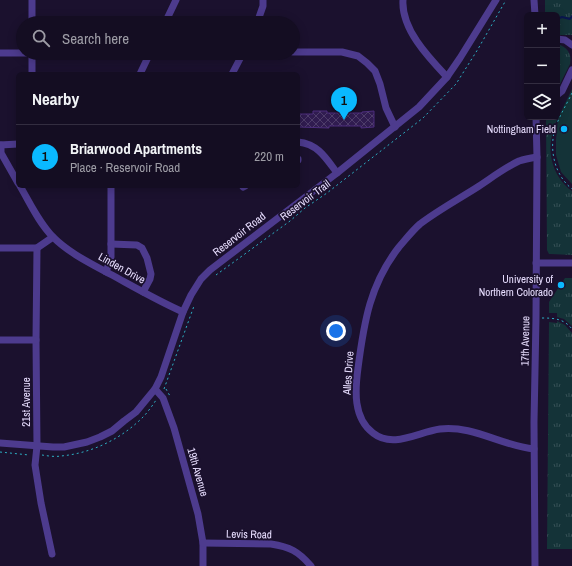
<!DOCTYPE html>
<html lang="en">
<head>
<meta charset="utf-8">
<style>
  :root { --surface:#140d22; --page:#211b2f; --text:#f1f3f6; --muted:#9d9ca5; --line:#332d40; --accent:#0ab9ff }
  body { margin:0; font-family:"Archivo Narrow",sans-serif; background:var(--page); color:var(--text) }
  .controls { position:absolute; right:12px; top:12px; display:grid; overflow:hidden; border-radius:6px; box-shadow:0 2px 10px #0003 }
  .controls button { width:36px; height:36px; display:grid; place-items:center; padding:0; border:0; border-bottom:1px solid var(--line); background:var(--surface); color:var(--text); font:20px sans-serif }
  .you { position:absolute; left:336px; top:331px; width:14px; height:14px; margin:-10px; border:3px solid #fff; border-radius:50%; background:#1a73e8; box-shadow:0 0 0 6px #1a73e833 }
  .badge { display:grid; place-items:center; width:26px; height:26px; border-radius:50%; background:var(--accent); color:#111; font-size:13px; font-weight:700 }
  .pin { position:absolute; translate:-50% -33px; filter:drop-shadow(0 1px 2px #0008) }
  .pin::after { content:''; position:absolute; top:21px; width:14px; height:12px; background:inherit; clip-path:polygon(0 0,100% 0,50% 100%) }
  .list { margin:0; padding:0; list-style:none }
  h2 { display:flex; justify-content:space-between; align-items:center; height:52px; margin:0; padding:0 16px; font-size:17px }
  h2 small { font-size:13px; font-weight:400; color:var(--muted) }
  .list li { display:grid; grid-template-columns:26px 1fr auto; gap:12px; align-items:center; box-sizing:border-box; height:64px; padding:0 16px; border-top:1px solid var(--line) }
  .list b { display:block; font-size:15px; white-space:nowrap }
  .list p { margin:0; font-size:13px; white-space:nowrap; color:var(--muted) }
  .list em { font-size:13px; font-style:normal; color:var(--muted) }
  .icon { flex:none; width:22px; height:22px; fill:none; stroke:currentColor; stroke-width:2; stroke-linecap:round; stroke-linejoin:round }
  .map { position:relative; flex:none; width:572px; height:566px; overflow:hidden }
  .search { position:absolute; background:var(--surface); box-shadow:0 2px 10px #0003; left:16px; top:16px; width:284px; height:44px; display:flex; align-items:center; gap:10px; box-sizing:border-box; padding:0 14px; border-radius:22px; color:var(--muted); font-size:15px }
  .panel { position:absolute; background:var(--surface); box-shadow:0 2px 10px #0003; left:16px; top:72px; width:284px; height:116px; border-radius:6px }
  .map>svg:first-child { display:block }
  .grass { fill:url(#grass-tufts) }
  .pitch { fill:#143338 }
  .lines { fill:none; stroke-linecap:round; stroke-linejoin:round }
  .stream { stroke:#09154f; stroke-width:2 }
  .building { fill:url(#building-cross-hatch); stroke:#4c2d7d }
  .path { stroke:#2cb1c5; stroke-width:1; stroke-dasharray:2 3; stroke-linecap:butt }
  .minor { stroke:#4d3b8e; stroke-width:7 }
  .poi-dot { fill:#0ab9ff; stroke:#1b112e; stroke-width:1.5 }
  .labels { text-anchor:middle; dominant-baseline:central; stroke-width:3.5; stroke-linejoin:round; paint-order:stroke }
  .poi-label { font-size:11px; fill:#e8deff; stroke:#1b112e; text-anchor:end }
  .street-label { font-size:11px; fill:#e8deff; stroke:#1b112e }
</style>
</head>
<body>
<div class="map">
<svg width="572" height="566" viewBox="0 0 572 566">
  <defs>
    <pattern id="grass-tufts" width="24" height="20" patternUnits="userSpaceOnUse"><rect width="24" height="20" fill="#143338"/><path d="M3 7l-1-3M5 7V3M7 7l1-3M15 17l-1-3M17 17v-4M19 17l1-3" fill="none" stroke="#365056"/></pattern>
    <pattern id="building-cross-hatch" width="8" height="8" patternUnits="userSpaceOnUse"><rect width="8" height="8" fill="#301c50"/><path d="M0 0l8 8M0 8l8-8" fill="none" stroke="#4e3d6a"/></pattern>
  </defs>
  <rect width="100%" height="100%" fill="#1b112e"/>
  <g class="grass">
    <path d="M545,0H572V35H557V15H545Z"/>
    <path d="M557,44C567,47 572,53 570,64L557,90Z"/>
    <path d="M546,117H557L556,119L557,120L554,126L555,127C545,148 552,177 572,191V255L551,254H549L547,250Z"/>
    <path d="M565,278H572V326L564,319L557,317V313H549V302Z"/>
    <path d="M557,321L565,325L572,333V549H547L549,322L557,323Z"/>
  </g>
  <path class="pitch" d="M572,89V184L561,172L556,155V140L558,118Z"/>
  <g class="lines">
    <path class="stream" d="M557,19L562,17L570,19L572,16"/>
  </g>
  <path class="building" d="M313,111H327V113H362V112L374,111V127L361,128V126H329V128L298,127V114H313Z"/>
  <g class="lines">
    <g class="path">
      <path d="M572,93C566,106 554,124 553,139C551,157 557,177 572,189"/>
      <path d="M216,275L290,221L305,208L327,193L423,118L456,84L478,49L506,0"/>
      <path d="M542,318C555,318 564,319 572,329"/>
      <path d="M164,389L194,306"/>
      <path d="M166,389L170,396"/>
      <path d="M0,452L29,455"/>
      <path d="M42,455C48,456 55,457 61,456C93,453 123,438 145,415C149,410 153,405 156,400"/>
    </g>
    <g class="minor">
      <path d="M32,0V23"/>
      <path d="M403,0C401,29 429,58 447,77"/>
      <path d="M534,0L535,15"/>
      <path d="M165,23L176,0"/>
      <path d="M257,23L263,6V0"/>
      <path d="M557,39L565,40L572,45"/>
      <path d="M293,52H342L358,56L367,63L375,71L380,84L386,108L395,127"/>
      <path d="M0,53H32"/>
      <path d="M32,53V74"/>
      <path d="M140,74L150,53"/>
      <path d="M232,74L243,53"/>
      <path d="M557,95L562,91L572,70"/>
      <path d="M298,142C318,144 326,158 337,173"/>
      <path d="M0,145L18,144"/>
      <path d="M1,145V153L18,183"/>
      <path d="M298,159V160"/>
      <path d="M20,186C30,203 39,223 53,237C69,253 90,263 110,274C134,287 158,301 183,312"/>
      <path d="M243,187L245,186"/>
      <path d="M111,244L137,245L142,248L147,258L151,274L150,279L143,292"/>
      <path d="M0,248H37L53,237"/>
      <path d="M37,248L36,340L37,446L35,465L41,503L52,554"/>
      <path d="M536,263H572"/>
      <path d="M106,272L111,257V186"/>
      <path d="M0,340H36"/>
      <path d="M155,389L163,398L174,428L198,514L203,543V566"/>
      <path d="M0,443L53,447H64L87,442L100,437L112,431L124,421L136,412L155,389L161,377L183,312L191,295L201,279L210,270L337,173L419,107L447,77L460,58L496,0"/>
      <path d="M534,449C502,446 473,425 440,429C418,432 393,449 373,433C353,418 355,390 358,368C364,322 370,284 399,247C406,239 412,231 420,224C437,211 457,200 476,188C490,179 504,168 519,161C525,159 531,158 537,157"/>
      <path d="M203,543L271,544C290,547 298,551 311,566"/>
      <path d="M535,566L534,422L536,318L537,157L536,117"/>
    </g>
  </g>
  <g class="poi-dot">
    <circle cx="564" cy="129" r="4"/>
    <circle cx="561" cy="285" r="4"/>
  </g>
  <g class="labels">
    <g class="poi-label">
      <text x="556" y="129">Nottingham Field</text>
      <text x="553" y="279">University of<tspan x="553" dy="13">Northern Colorado</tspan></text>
    </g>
    <g class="street-label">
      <text transform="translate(305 200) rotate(-37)">Reservoir Trail</text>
      <text transform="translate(239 234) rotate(-38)">Reservoir Road</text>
      <text transform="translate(122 268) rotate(29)">Linden Drive</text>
      <text transform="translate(525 341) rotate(-89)">17th Avenue</text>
      <text transform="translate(348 373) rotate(-86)">Alles Drive</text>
      <text transform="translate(26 402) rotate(-90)">21st Avenue</text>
      <text transform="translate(198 472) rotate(74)">19th Avenue</text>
      <text transform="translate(249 534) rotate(1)">Levis Road</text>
    </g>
  </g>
</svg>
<div class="controls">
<button>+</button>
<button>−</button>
<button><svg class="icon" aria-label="layers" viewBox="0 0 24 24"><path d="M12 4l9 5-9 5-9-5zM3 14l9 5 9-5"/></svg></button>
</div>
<div class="you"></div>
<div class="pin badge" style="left:344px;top:120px">1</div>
<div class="search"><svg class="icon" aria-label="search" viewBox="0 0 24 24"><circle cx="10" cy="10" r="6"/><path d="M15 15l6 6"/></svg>Search here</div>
<section class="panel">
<h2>Nearby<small></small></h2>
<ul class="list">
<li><span class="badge">1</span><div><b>Briarwood Apartments</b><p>Place · Reservoir Road</p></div><em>220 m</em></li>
</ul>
</section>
</div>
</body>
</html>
